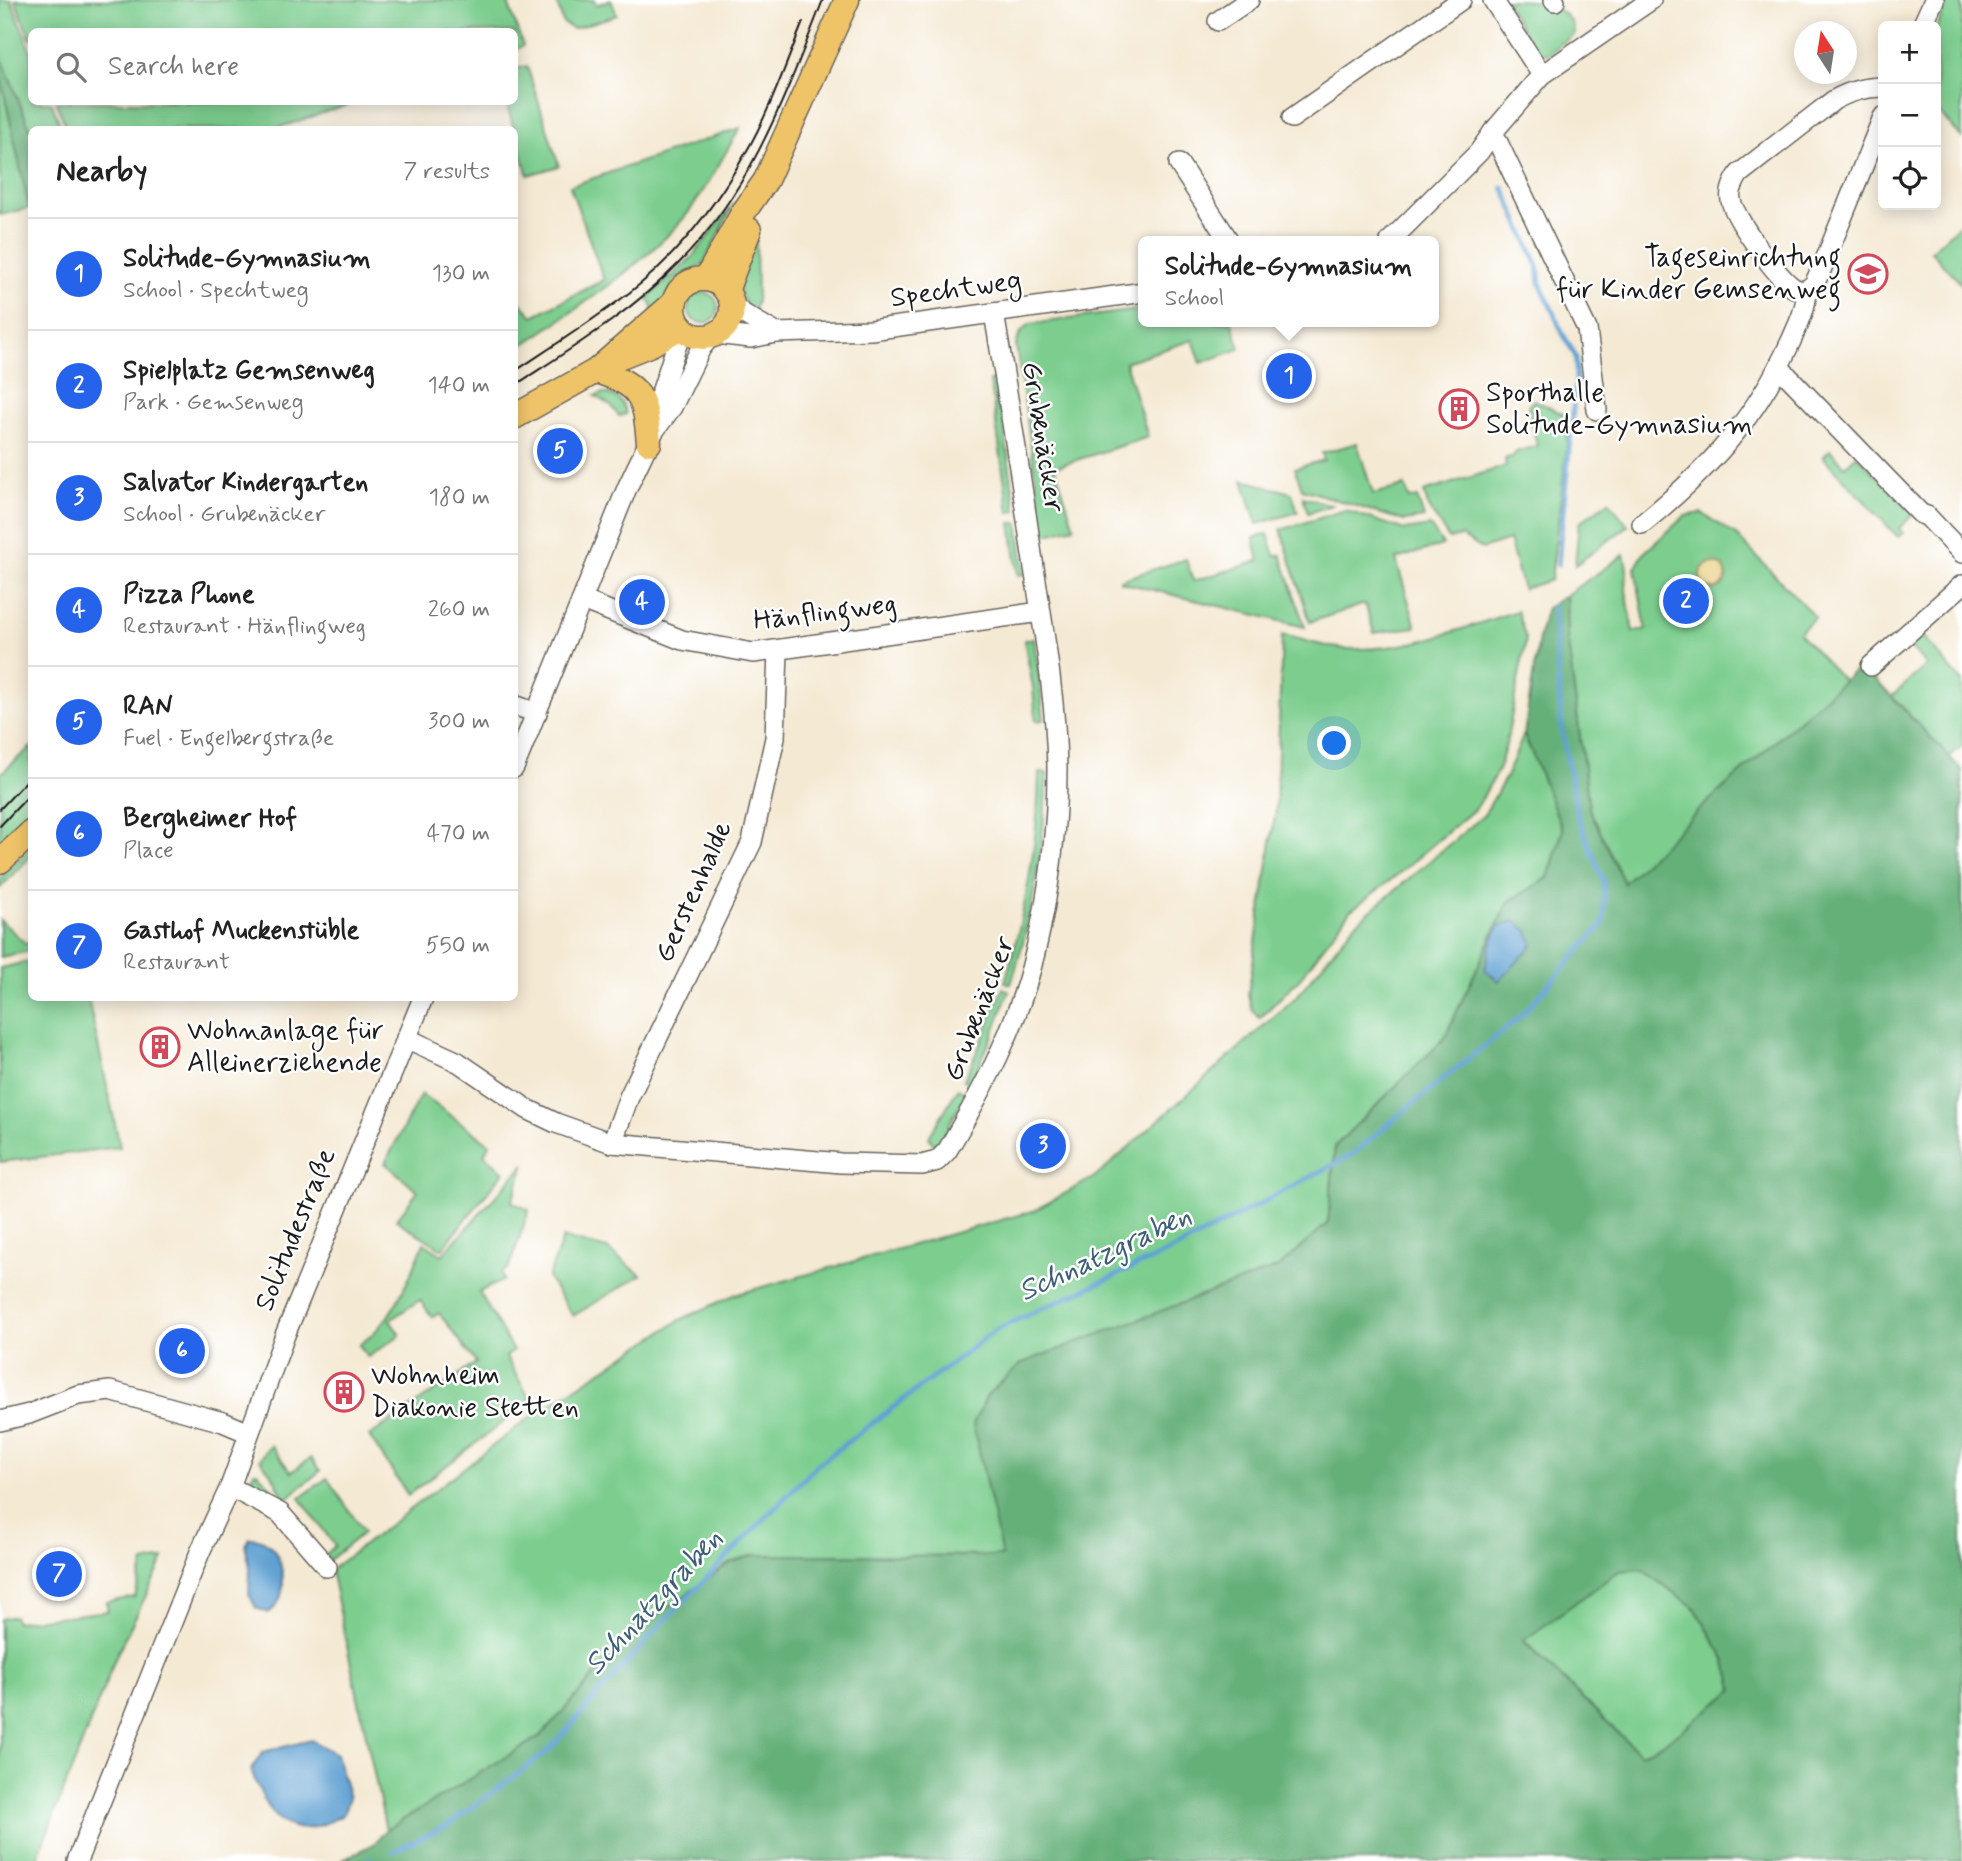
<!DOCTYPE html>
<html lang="en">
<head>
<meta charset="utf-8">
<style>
  :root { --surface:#fff; --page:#f6f6f6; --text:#222; --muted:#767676; --line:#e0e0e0; --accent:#2563eb }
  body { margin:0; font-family:Mynerve,sans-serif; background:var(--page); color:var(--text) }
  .controls { position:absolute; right:21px; top:21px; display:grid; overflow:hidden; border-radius:10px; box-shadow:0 4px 18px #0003 }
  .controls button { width:63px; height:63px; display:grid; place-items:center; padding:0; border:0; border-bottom:2px solid var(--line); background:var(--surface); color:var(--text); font:35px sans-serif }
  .compass { position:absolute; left:1794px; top:21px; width:63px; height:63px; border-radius:50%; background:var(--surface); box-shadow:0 4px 18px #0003; rotate:348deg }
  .you { position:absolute; left:1335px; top:744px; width:24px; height:24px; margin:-18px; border:5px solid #fff; border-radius:50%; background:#1a73e8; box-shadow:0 0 0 10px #1a73e833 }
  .badge { display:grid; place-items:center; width:46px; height:46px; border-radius:50%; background:var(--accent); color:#fff; font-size:23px; font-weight:700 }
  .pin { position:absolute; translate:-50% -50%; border:4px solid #fff; box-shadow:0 2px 7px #0006 }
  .popup { position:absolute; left:1138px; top:236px; width:301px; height:91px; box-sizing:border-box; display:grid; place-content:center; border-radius:10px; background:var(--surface); filter:drop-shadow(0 2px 5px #0005); font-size:23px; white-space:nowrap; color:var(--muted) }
  .popup b { font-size:26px; color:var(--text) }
  .popup::after { content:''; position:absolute; left:50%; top:100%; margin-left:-14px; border:14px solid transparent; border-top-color:var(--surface) }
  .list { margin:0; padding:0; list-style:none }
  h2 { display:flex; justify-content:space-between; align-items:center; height:91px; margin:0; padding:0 28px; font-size:30px }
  h2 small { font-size:23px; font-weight:400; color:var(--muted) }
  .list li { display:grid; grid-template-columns:46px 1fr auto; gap:21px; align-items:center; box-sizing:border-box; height:112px; padding:0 28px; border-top:2px solid var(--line) }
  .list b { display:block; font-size:26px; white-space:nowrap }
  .list p { margin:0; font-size:23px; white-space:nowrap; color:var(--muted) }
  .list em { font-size:23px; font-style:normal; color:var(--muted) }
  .icon { flex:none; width:38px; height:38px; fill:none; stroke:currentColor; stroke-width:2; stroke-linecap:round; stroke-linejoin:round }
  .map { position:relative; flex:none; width:1962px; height:1861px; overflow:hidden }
  .search { position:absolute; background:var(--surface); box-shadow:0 4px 18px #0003; left:28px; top:28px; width:490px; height:77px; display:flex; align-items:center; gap:18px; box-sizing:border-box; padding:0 24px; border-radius:10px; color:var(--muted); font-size:26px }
  .panel { position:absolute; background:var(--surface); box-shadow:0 4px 18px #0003; left:28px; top:126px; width:490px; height:875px; border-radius:10px }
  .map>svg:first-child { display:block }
  .green { fill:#7ccd8e; stroke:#4c7455; stroke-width:2 }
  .forest { fill:#65b079; stroke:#40664a; stroke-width:2; fill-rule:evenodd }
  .sand { fill:#eeda9e; stroke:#857b5d; stroke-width:2 }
  .water { fill:#5ea0d2; stroke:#3d5e77; stroke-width:2 }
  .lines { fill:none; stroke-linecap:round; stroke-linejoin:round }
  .stream { stroke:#5ea0d2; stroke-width:5 }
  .minor-casing { stroke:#68645c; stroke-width:22 }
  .major-casing { stroke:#68645c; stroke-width:27 }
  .minor { stroke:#fff; stroke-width:19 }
  .major { stroke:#efc469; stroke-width:24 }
  .tram { stroke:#1c1c1c; stroke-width:2 }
  .labels { text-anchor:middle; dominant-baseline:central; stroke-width:5; stroke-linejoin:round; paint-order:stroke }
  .poi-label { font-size:28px; fill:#1c1c1c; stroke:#fff; text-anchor:start }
  .street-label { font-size:28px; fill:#1c1c1c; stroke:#fff }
  .water-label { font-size:30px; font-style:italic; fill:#3d5e77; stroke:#fff }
</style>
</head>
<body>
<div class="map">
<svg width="1962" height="1861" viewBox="0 0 1962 1861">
  <rect width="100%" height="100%" fill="#fff"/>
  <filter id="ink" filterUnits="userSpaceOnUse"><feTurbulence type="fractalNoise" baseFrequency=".0143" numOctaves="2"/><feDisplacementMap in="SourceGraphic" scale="14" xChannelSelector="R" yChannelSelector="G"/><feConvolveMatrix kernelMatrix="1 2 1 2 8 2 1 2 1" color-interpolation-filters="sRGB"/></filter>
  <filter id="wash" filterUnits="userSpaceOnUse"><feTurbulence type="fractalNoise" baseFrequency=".00686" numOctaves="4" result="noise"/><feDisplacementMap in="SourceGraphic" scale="28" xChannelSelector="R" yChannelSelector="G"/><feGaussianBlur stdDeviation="1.57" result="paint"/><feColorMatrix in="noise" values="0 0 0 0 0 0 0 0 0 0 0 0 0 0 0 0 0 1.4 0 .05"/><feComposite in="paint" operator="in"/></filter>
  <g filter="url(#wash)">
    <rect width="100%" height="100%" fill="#f4e9d3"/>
    <g class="green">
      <path d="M0,0H11L31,52L32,102H51L62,129L31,131L0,55Z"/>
      <path d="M15,0H507L523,46L515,49L514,32H32L31,41Z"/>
      <path d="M556,0H594L596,5L611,0L617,15L573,29L563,23Z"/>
      <path d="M1504,0C1530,0 1552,0 1568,18C1572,24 1574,26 1574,34L1548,54H1538Z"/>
      <path d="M1948,0H1962V138L1936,109V29Z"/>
      <path d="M527,66L559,166L528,175L506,102H514L515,69Z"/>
      <path d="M0,74L29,208L0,215Z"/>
      <path d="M56,102H357L274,129H67Z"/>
      <path d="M740,128C720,161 702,199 676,227C632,273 568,315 515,350V297L533,316L604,280L570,186Z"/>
      <path d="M734,204L703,265L676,279L662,304L653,314L652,304L647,299L691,258Z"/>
      <path d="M1962,222V285L1931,251Z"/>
      <path d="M756,234L757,301L753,312C726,287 745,262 756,234Z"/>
      <circle cx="703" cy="308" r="15"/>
      <path d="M1144,309V322H1232L1240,349L1201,363L1193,340L1125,362L1148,437L1055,467L1074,527L1044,535L1016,345C1019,335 1021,329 1031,324Z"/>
      <path d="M997,379L1016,511L1009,512L990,381Z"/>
      <path d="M604,393C617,395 623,401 626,414L619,416L611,406L595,396Z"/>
      <path d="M1534,400L1567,416V448L1551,580L1523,589L1509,540L1482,549L1461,536L1449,539L1428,506L1424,492L1506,466L1505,459L1513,456L1515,452L1537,446L1528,406Z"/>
      <path d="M1357,443L1373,494L1405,486L1409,499L1417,497L1424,518L1404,521L1302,489L1295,468L1324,460L1322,453Z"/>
      <path d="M1830,450L1845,466L1857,455L1914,514L1899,528L1903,533L1898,537L1823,457Z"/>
      <path d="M1243,480L1292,493L1298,512L1257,524Z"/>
      <path d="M1303,497L1332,505L1308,513Z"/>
      <path d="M1609,501L1628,526L1575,565L1579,523Z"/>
      <path d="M1345,510L1405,530L1430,526L1443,545L1396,559L1416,627L1374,633L1365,604L1310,622L1281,530Z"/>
      <path d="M1701,513L1736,535L1815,617L1799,633L1844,681L1702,807L1624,884L1589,808L1567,635L1566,595L1624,555L1627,568L1626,590L1633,632L1646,629L1635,568L1645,552L1685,516Z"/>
      <path d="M1011,523H1018L1025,574L1018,575Z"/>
      <path d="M1268,534L1275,556L1281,555L1305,627L1120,582V580L1186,559L1193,581L1259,561L1254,538Z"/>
      <path d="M1517,611L1526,639L1506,745L1498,770L1477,807L1396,876L1350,911L1300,978L1260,1018L1252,1010L1248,995L1276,809L1282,635C1303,639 1328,649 1350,649C1408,651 1463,628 1517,611Z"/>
      <path d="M1919,635L1923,636L1962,682V746L1949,757L1892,696L1927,665L1907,644Z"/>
      <path d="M1034,638L1044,720L1036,721L1033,687L1024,640Z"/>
      <path d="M1524,734L1563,830L1548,878L1508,902L1444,1039L1335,1146L1328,1223L1279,1267L1022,1363L973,1424L1003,1556L754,1555L633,1632L542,1735L386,1830L331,1570L529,1418L680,1320L734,1295L1033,1211L1098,1175L1297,996L1354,925L1484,815L1507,775Z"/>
      <path d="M31,747V819L0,851V774Z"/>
      <path d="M1039,773H1047C1044,845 1033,915 1011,984L1005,982C1025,914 1038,845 1039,773Z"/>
      <path d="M31,846V856L0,888V879Z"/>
      <path d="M0,920L26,944L31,940V951L0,957Z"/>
      <path d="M31,961L32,998H88L120,1147L0,1162V968Z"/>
      <path d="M1003,988L1009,991L992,1037L970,1084L964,1080L985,1034Z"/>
      <path d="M958,1088L966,1093L942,1139L934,1145L929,1137Z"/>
      <path d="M421,1094L490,1144L484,1154L504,1172L442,1249L396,1220L418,1191L385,1163Z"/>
      <path d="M525,1164L512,1202L529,1210L509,1268L501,1273L504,1280L479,1292L513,1351L506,1357L531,1401L408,1495L369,1436L476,1363L439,1313L432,1317L420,1300L390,1320L400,1335L368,1357L359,1345C394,1322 408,1280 424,1243L442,1255Z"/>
      <path d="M563,1238L607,1249L641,1275L573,1316L548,1278Z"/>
      <path d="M271,1445L291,1472L311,1458L320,1471L285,1500L274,1478L260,1459Z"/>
      <path d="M254,1472H257L271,1487V1494L266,1496L252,1485L250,1479Z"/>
      <path d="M327,1478L364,1532L327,1562L323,1557L335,1546L300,1498Z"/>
      <path d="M164,1559L117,1654L36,1861H0V1619L14,1616L16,1622L108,1611L106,1602L135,1597L144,1563Z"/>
      <path d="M1641,1569L1695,1608L1725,1659L1734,1690L1666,1742L1640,1754L1523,1640L1619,1571Z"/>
    </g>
    <g class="forest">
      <path d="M0,55L31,131L32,208H29L0,74Z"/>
      <path d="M1566,595L1567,635L1589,808L1624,883L1702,807L1861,665L1962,770V1861H341L375,1843L386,1830L542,1735L633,1632L730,1563L754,1555L1002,1556L973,1424L988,1394L1022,1363L1279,1267L1328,1223L1335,1146L1444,1039L1508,902L1548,878L1563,830L1524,734L1540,631L1547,608ZM1641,1569L1695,1608L1725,1659L1734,1690L1666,1742L1640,1754L1523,1641L1619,1571Z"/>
    </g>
    <circle class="sand" cx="1713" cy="576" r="13"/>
    <g class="water">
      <path d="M1515,921L1528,931L1533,945L1499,981L1485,970L1489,950L1499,926Z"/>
      <path d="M249,1538C285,1535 294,1601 268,1613L256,1608L249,1594L250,1567L245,1545Z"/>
      <path d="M311,1740L336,1754L349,1798L343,1815C335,1819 327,1823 318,1826C278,1839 262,1799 251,1770L263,1752Z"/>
    </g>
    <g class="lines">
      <g class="stream">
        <path d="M1503,187L1538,266L1540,283L1563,334L1576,357V380L1558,564"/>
        <path d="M394,1851L450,1824L548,1751L655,1631L817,1465L997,1329L1181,1246L1353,1154L1410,1106L1518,1019L1604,923V882L1578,817L1562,731L1553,607"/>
        <path d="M366,1861L371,1859"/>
      </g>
    </g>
  </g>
  <g filter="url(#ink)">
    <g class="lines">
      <g class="minor-casing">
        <g id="minor">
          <path d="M1493,0L1542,75"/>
          <path d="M1554,0L1555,1"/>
          <path d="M1218,21L1249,0"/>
          <path d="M1922,26L1934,0"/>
          <path d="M1292,118L1461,0"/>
          <path d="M1493,132L1587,329L1597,410"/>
          <path d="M1179,164L1229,241"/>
          <path d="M1390,241L1479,152L1493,132L1542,75L1651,0"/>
          <path d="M1807,290C1803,290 1799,291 1796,289C1781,284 1733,216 1731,200C1729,191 1734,182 1739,174L1834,100C1850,91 1865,87 1883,87"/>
          <path d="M731,303L742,313L776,333"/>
          <path d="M715,334L751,338L776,333L871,330L1144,292"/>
          <path d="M1779,367L1921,514L1927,516L1962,553"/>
          <path d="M655,427L658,402L682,329"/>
          <path d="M1642,524C1708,470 1756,419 1791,341C1799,323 1806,309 1807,290L1814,284L1821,270L1883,117"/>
          <path d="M582,600L682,640L753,653L1040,612"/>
          <path d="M1871,666L1962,585"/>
          <path d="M514,705L537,713"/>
          <path d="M514,768L627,488L654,431L672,407L701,348L710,337"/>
          <path d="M406,1038L458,1062L527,1109L556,1123L612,1143L841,1163L922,1165L937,1161L947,1151C983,1090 1019,1023 1035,953C1049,894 1057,831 1057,769C1056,696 1042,621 1031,548C1020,470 1007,391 994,313"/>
          <path d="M612,1143L629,1097L752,842L775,738L778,650"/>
          <path d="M0,1421L29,1414L78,1395L110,1391L223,1422L249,1433"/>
          <path d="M230,1487L280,1513L327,1567"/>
          <path d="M77,1861L200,1552L230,1487L285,1335L423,998"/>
        </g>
      </g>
      <g class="major-casing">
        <g id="major">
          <path d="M706,279L743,213L766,180L847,0"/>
          <circle cx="703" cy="308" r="29"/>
          <path d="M726,291L749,230"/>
          <path d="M621,356L651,344L681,327"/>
          <path d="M596,371C643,385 645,398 649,443"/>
          <path d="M514,417L596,371L674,303"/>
          <path d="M0,861L32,832"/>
        </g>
      </g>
      <use href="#minor" class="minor"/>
      <use href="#major" class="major"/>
      <g class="tram">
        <path d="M514,372C553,346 592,321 629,293C677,256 715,206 745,154C769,113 785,66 803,22"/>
        <path d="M514,386C570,349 630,313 677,265C751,192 786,94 823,0"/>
        <path d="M0,809L32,775"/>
        <path d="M0,826L32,792"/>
      </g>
    </g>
  </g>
  <defs>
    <g id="school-ring" transform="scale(2.0125)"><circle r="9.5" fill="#fff" stroke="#d1495b" stroke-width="1.5"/><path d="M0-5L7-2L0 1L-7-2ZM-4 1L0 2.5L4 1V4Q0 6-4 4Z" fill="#d1495b"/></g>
    <g id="building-ring" transform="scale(2.0125)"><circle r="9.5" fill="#fff" stroke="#d1495b" stroke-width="1.5"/><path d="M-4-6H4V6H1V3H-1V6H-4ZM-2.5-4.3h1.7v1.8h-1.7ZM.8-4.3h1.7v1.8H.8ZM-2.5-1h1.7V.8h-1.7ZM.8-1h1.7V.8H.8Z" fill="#d1495b"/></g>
  </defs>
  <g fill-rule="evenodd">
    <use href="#school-ring" x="1868" y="274"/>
    <use href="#building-ring" x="1459" y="409"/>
    <use href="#building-ring" x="160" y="1047"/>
    <use href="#building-ring" x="344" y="1392"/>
  </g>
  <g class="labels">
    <g class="poi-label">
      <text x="1841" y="258" text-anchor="end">Tageseinrichtung<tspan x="1841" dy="32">für Kinder Gemsenweg</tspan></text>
      <text x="1486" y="393">Sporthalle<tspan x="1486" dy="32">Solitude-Gymnasium</tspan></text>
      <text x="187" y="1031">Wohnanlage für<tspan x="187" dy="32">Alleinerziehende</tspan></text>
      <text x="371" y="1376">Wohnheim<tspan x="371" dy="32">Diakonie Stetten</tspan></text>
    </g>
    <g class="street-label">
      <text transform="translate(956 290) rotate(-8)">Spechtweg</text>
      <text transform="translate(1042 437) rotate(81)">Grubenäcker</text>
      <text transform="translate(825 613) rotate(-7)">Hänflingweg</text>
      <text transform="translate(694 892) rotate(-66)">Gerstenhalde</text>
      <text transform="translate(980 1009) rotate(-69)">Grubenäcker</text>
      <text transform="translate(296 1230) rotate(-68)">Solitudestraße</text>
    </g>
    <g class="water-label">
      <text transform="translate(1105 1254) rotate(-25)">Schnatzgraben</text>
      <text transform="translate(654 1602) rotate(-47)">Schnatzgraben</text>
    </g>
  </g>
</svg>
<div class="controls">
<button>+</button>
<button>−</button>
<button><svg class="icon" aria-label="locate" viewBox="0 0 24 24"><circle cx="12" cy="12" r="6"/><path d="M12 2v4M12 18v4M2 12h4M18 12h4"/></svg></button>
</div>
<svg class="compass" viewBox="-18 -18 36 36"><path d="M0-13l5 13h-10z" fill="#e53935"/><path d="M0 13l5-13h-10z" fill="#767676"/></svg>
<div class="you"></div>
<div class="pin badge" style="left:1289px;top:376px">1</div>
<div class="popup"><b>Solitude-Gymnasium</b>School</div>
<div class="pin badge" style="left:1686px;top:601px">2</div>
<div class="pin badge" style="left:1043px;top:1146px">3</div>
<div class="pin badge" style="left:642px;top:602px">4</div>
<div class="pin badge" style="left:560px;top:451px">5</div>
<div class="pin badge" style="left:182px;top:1351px">6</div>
<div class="pin badge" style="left:59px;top:1574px">7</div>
<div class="search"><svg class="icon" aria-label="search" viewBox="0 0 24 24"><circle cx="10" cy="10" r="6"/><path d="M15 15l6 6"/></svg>Search here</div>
<section class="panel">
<h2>Nearby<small>7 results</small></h2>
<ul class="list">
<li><span class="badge">1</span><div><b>Solitude-Gymnasium</b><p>School · Spechtweg</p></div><em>130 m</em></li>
<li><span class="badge">2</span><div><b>Spielplatz Gemsenweg</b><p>Park · Gemsenweg</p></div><em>140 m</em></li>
<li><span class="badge">3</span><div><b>Salvator Kindergarten</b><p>School · Grubenäcker</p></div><em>180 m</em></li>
<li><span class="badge">4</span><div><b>Pizza Phone</b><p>Restaurant · Hänflingweg</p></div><em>260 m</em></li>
<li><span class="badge">5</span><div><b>RAN</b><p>Fuel · Engelbergstraße</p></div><em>300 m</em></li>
<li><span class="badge">6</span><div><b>Bergheimer Hof</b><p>Place</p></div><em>470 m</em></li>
<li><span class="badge">7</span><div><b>Gasthof Muckenstüble</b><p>Restaurant</p></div><em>550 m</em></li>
</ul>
</section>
</div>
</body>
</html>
